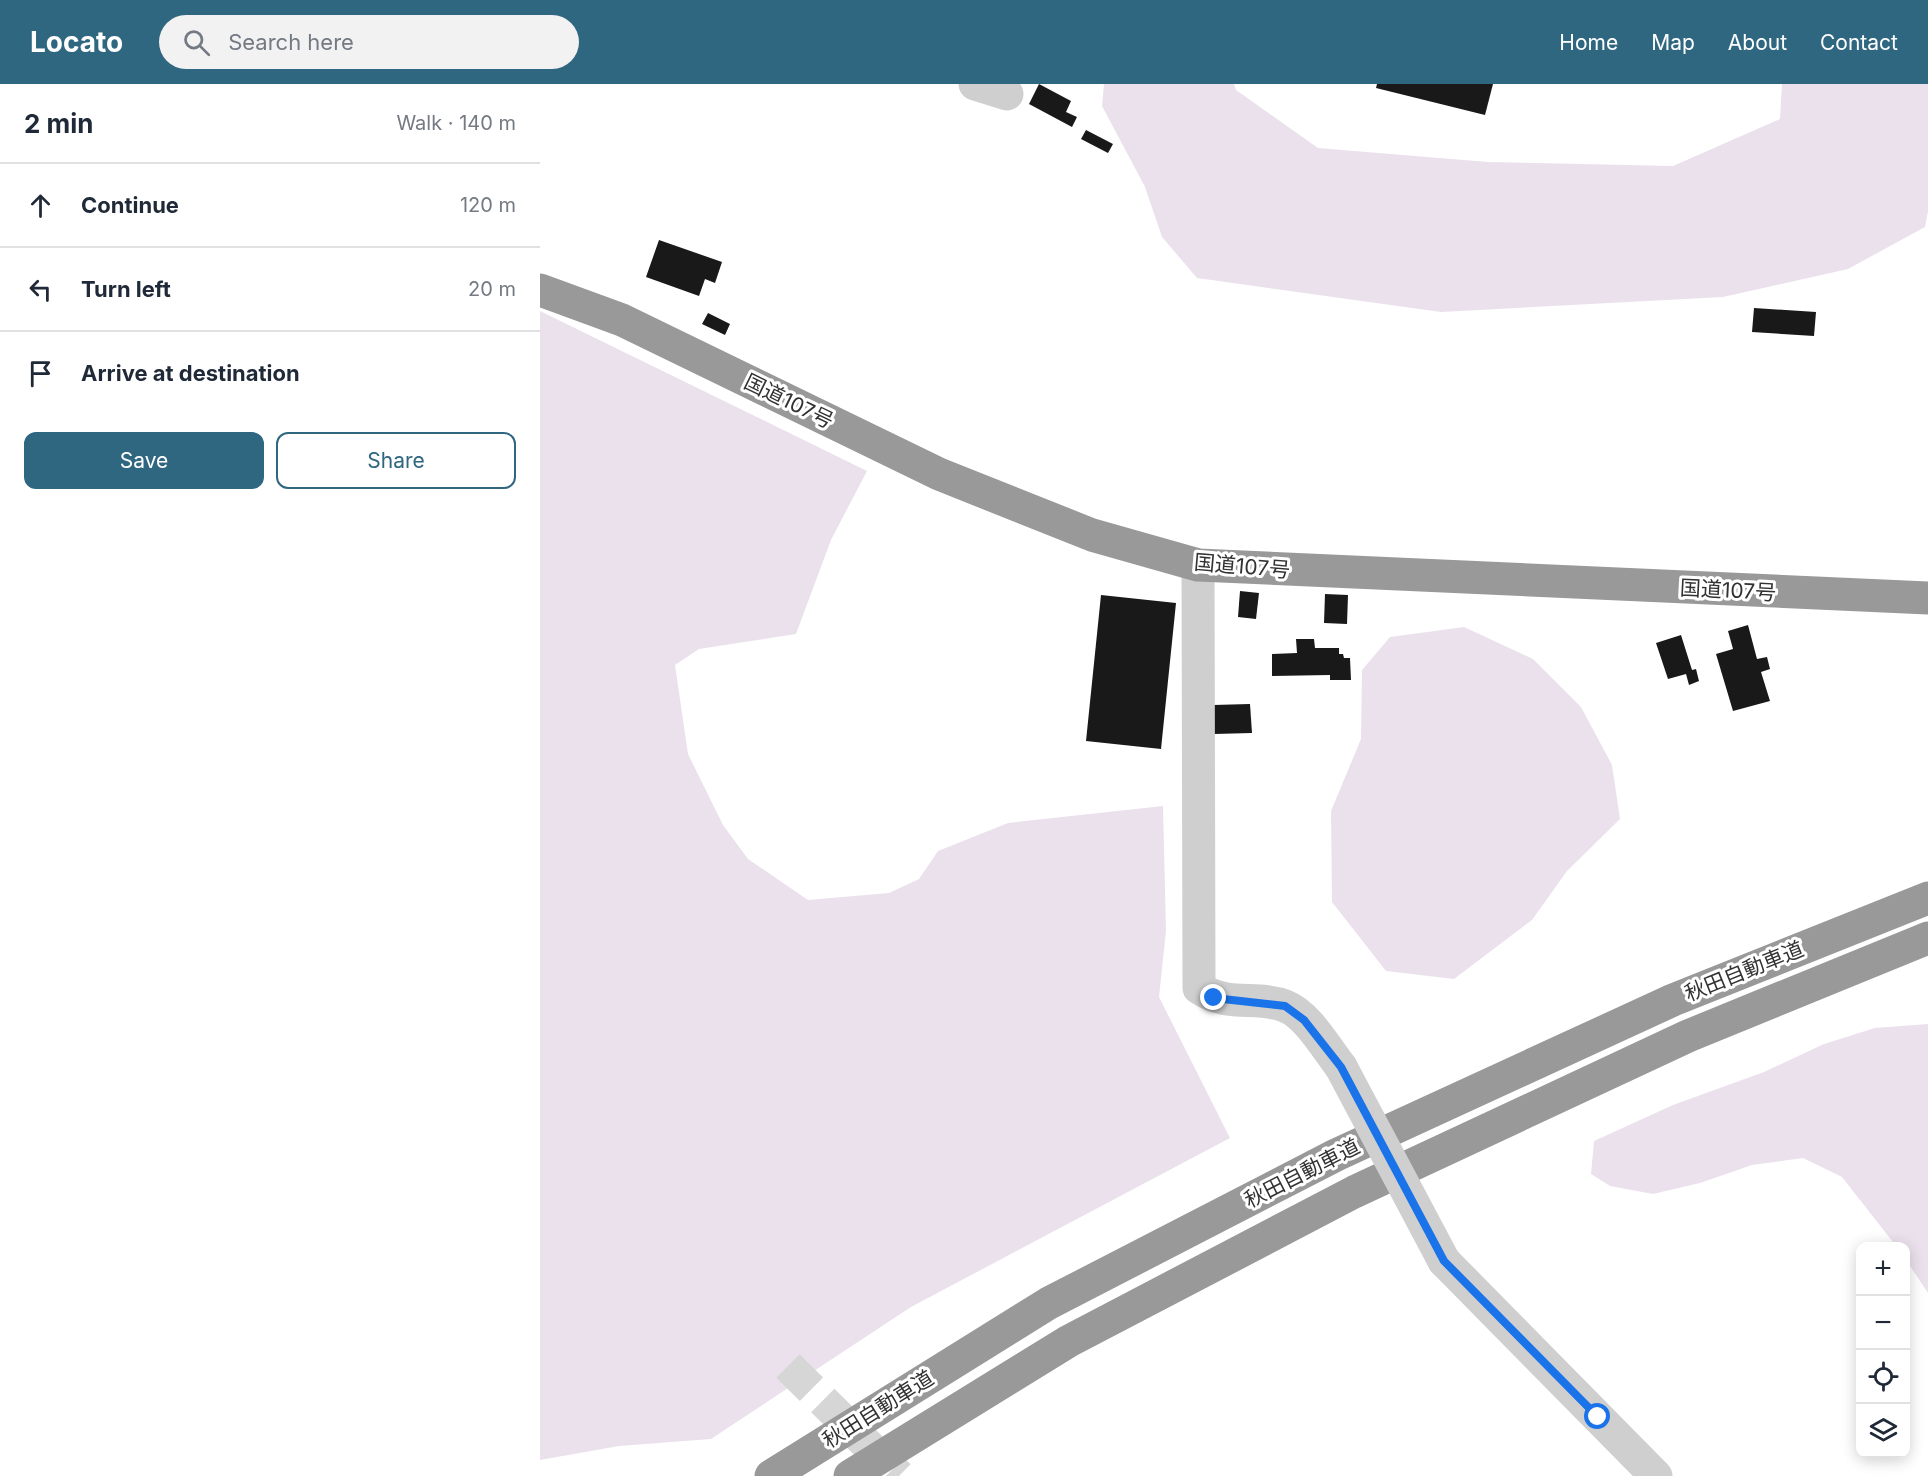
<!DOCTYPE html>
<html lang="en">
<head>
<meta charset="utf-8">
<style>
  :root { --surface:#fff; --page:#f2f2f3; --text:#1f2937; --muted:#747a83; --line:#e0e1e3; --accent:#2f6780 }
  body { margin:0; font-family:Inter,"Noto Sans JP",sans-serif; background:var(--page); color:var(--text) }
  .controls { position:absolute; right:18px; bottom:18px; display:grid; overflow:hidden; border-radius:12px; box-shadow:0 3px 15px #0003 }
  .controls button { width:54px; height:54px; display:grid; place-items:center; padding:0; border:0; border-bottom:2px solid var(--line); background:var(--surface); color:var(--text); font:30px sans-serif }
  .stop { position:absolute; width:18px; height:18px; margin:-14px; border:4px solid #1a73e8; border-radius:50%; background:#fff }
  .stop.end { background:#1a73e8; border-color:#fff; box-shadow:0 2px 6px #0008 }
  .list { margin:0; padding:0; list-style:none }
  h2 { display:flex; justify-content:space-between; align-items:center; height:78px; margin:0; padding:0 24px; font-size:26px }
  h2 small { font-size:20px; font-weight:400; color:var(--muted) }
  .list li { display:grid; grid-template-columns:39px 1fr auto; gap:18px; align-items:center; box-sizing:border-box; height:84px; padding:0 24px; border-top:2px solid var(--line) }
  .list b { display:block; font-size:22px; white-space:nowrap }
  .list em { font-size:20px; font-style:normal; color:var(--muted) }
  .actions { display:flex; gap:12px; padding:18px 24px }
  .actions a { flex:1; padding:14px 0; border:2px solid var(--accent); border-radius:12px; text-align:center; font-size:21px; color:var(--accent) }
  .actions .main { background:var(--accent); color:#fff }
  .icon { flex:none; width:33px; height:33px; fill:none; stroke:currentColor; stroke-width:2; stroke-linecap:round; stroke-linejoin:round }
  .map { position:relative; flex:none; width:1388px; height:1392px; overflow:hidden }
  header { display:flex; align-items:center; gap:36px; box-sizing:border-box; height:84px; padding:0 30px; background:var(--accent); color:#fff }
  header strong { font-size:28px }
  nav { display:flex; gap:33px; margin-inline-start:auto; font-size:21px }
  .search { width:420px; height:54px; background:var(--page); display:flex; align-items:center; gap:15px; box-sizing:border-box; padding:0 21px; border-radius:33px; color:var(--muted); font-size:22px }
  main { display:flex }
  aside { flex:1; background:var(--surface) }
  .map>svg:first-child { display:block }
  .green { fill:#ebe1ed }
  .building { fill:#191919 }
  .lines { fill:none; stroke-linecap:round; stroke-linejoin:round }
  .minor-tunnel { stroke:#d6d6d6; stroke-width:33; stroke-dasharray:33 16; stroke-linecap:butt }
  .minor { stroke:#cfcfcf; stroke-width:33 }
  .highway { stroke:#999; stroke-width:33 }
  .minor-bridge { stroke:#cfcfcf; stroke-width:33 }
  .route { stroke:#1a73e8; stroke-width:8 }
  .labels { text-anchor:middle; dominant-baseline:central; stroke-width:6; stroke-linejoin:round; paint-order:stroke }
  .street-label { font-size:21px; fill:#323232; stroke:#fff }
</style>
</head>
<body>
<header>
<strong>Locato</strong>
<div class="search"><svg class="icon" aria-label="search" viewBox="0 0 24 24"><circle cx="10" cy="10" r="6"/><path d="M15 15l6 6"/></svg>Search here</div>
<nav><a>Home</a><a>Map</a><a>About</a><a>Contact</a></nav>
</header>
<main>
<aside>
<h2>2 min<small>Walk · 140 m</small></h2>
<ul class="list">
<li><svg class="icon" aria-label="ahead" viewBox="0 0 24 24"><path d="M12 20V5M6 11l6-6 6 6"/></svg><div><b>Continue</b></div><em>120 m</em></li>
<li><svg class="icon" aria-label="left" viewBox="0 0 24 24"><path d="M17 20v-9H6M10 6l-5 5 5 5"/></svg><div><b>Turn left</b></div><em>20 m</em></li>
<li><svg class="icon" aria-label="arrive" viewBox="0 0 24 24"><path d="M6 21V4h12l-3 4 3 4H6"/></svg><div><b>Arrive at destination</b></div></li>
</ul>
<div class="actions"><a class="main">Save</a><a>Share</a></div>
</aside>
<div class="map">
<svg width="1388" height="1392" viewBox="0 0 1388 1392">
  <rect width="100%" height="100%" fill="#fff"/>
  <g class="green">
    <path d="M564,0H694L696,6L778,64L948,78L1133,82L1240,35L1242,0H1388V127L1385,143L1308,185L1183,213L901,228L657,194L622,153L605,103L562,22Z"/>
    <path d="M0,227L327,387L291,456L256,550L159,565L135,581L148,670L183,741L208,775L268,816L349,809L379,795L398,767L468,739L623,722L626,847L619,913L690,1054L371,1223L171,1355L79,1362L0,1376Z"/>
    <path d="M924,543L993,575L1041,623L1072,681L1080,735L1027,787L992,836L914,895L846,887L792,818L791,727L821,655L822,586L850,553Z"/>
    <path d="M1388,940V1209L1366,1176V1162H1356L1302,1093L1263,1074L1212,1081L1160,1099L1113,1110L1070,1102L1051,1090L1054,1057L1133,1021L1224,988L1284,960L1335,944Z"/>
  </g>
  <g class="building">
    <path d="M499,0L531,17L526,28L537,33L532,43L489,20Z"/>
    <path d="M837,0H953L945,31L836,4Z"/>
    <path d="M546,46L573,60L568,69L541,55Z"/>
    <path d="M119,156L182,178L175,199L165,195L159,212L106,193Z"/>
    <path d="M1214,224L1276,228L1274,252L1212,248Z"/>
    <path d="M168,229L190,240L185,251L162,240Z"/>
    <path d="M700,507L719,509L716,535L698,533Z"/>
    <path d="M785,510L808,511L807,540L784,539Z"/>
    <path d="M561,511L636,519L621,665L546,657Z"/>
    <path d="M1208,541L1217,575L1227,573L1230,585L1221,588L1230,617L1193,627L1176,570L1193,565L1188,547Z"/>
    <path d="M1141,551L1152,586L1156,585L1159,597L1149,601L1146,590L1128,595L1116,559Z"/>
    <path d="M756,555H774L775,564H799V570H803L804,574H810L811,596H790V591L732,592V570L757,569Z"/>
    <path d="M710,620L712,649L674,650L673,621Z"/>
  </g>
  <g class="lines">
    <path class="minor-tunnel" d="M248,1282L359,1392"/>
    <g class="minor">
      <path d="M435,0L467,10"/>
      <path d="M658,481L659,904C688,924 716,911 745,922C768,931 786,964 801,983"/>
      <path d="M904,1177L1116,1392"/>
    </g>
    <g class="highway">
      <path d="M0,206L82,236L399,390L552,451L658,481L1388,514"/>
      <path d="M231,1392L509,1219L796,1071L1133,916L1388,814"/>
      <path d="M310,1392L529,1257L814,1108L1148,952L1388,854"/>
    </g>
    <path class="minor-bridge" d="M801,983L904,1177"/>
  </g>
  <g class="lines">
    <path class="route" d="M674,914L745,922L764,936L801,983L904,1177L1058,1333"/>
  </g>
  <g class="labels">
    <g class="street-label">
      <text transform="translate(249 317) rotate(26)">国道107号</text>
      <text transform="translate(702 482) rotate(5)">国道107号</text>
      <text transform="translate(1188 506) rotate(3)">国道107号</text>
      <text transform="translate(1204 887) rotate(-22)">秋田自動車道</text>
      <text transform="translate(762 1089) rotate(-27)">秋田自動車道</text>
      <text transform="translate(338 1325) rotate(-32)">秋田自動車道</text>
    </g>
  </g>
</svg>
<div class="controls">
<button>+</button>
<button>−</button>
<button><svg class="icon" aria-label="locate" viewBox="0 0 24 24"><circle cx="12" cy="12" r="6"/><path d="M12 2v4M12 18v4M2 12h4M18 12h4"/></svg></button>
<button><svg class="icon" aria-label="layers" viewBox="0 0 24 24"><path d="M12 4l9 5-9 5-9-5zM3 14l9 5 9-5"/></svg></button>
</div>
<div class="stop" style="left:1058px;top:1333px"></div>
<div class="stop end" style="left:674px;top:914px"></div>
</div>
</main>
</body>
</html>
